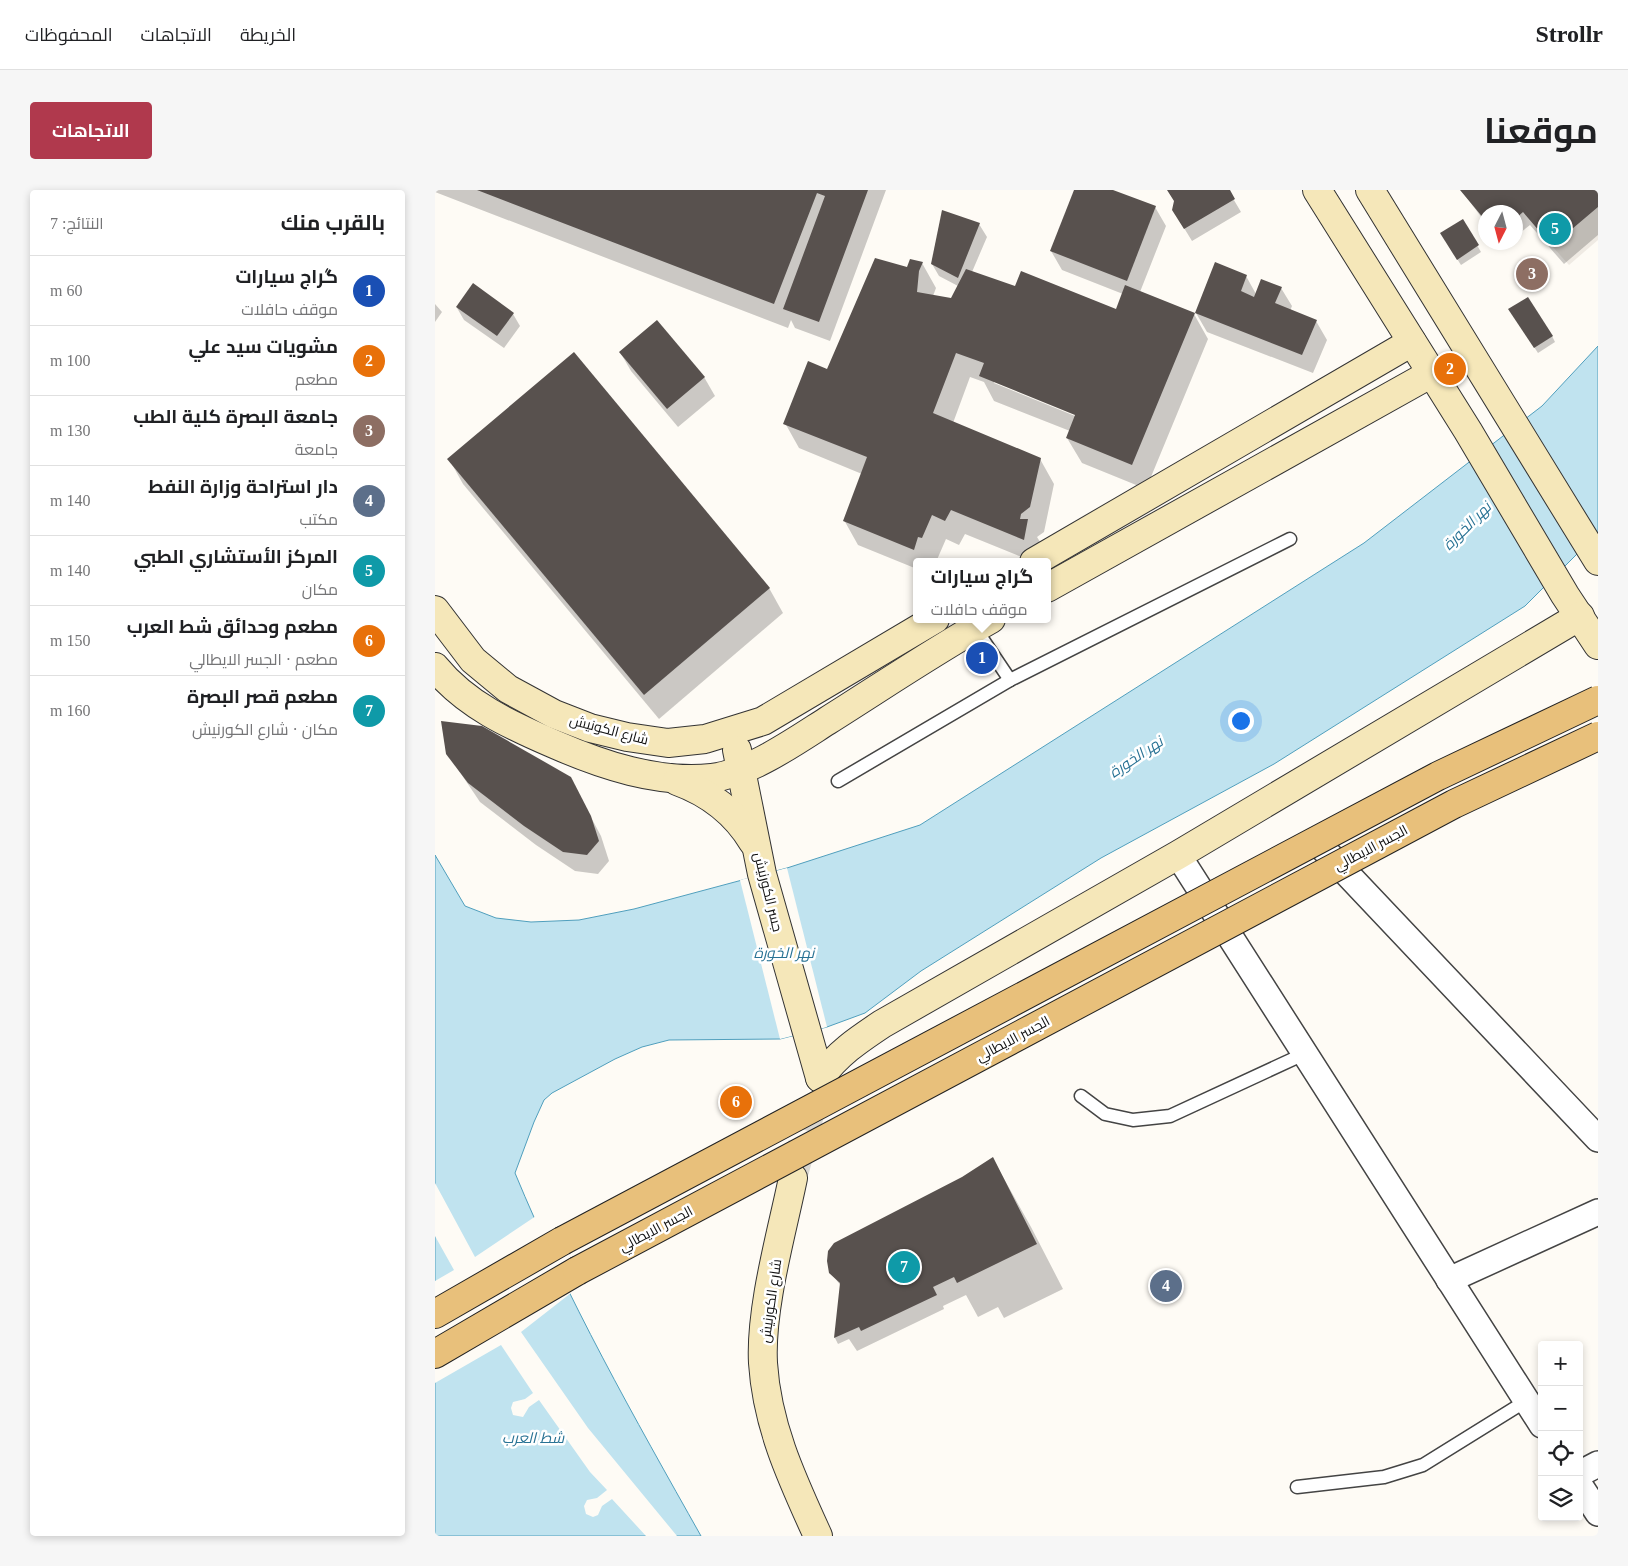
<!DOCTYPE html>
<html lang="ar">
<head>
<meta charset="utf-8">
<style>
  :root { --surface:#fff; --page:#f6f6f6; --text:#202124; --muted:#757577; --line:#e0e0e0; --accent:#b0394d }
  body { margin:0; font-family:"Times New Roman",Cairo,serif; background:var(--page); color:var(--text); direction:rtl }
  .controls { position:absolute; right:15px; bottom:15px; display:grid; overflow:hidden; border-radius:5px; box-shadow:0 2px 8px #0003 }
  .controls button { width:45px; height:45px; display:grid; place-items:center; padding:0; border:0; border-bottom:1px solid var(--line); background:var(--surface); color:var(--text); font:25px sans-serif }
  .compass { position:absolute; left:1043px; top:15px; width:45px; height:45px; border-radius:50%; background:var(--surface); box-shadow:0 2px 8px #0003; rotate:186deg }
  .you { position:absolute; left:805px; top:530px; width:18px; height:18px; margin:-12px; border:4px solid #fff; border-radius:50%; background:#1a73e8; box-shadow:0 0 0 8px #1a73e833 }
  .badge { display:grid; place-items:center; width:32px; height:32px; border-radius:50%; background:var(--accent); color:#fff; font-size:16px; font-weight:700 }
  .pin { position:absolute; translate:-50% -50%; border:2px solid #fff; box-shadow:0 1px 5px #0006 }
  .popup { position:absolute; left:478px; top:368px; width:138px; height:65px; box-sizing:border-box; display:grid; place-content:center; border-radius:5px; background:var(--surface); filter:drop-shadow(0 1px 4px #0005); font-size:16px; white-space:nowrap; color:var(--muted) }
  .popup b { font-size:19px; color:var(--text) }
  .popup::after { content:''; position:absolute; left:50%; top:100%; margin-left:-10px; border:10px solid transparent; border-top-color:var(--surface) }
  .list { margin:0; padding:0; list-style:none }
  h2 { display:flex; justify-content:space-between; align-items:center; height:65px; margin:0; padding:0 20px; font-size:21px }
  h2 small { font-size:16px; font-weight:400; color:var(--muted) }
  .list li { display:grid; grid-template-columns:32px 1fr auto; gap:15px; align-items:center; box-sizing:border-box; height:70px; padding:0 20px; border-top:1px solid var(--line) }
  .list b { display:block; font-size:19px; white-space:nowrap }
  .list p { margin:0; font-size:16px; white-space:nowrap; color:var(--muted) }
  .list em { font-size:16px; font-style:normal; color:var(--muted) }
  .icon { flex:none; width:28px; height:28px; fill:none; stroke:currentColor; stroke-width:2; stroke-linecap:round; stroke-linejoin:round }
  .map { position:relative; flex:none; width:1163px; height:1346px; overflow:hidden; direction:ltr; border-radius:5px }
  header { display:flex; align-items:center; gap:30px; box-sizing:border-box; height:70px; padding:0 25px; background:var(--surface); border-bottom:1px solid var(--line) }
  header strong { font-size:24px }
  nav { display:flex; gap:28px; margin-inline-start:auto; font-size:18px }
  .intro { display:flex; align-items:center; justify-content:space-between; box-sizing:border-box; height:120px; padding:0 30px }
  h1 { margin:0; font-size:35px }
  .button { padding:12px 22px; border-radius:5px; background:var(--accent); color:#fff; font-size:18px; font-weight:700 }
  main { display:flex; gap:30px; padding:0 30px }
  aside { flex:1; background:var(--surface); border-radius:5px; box-shadow:0 2px 8px #0003 }
  .map>svg:first-child { display:block }
  .plaza { fill:#efeae3 }
  .water { fill:#c0e3ef; stroke:#509fbd }
  .pier { fill:#fefbf5 }
  .shadow { fill:#0003; fill-rule:evenodd }
  .building { fill:#58514e }
  .lines { fill:none; stroke-linecap:round; stroke-linejoin:round }
  .secondary-tunnel { stroke:#dad8d3; stroke-width:28; stroke-dasharray:28 14; stroke-linecap:butt }
  .lane-casing { stroke:#444; stroke-width:15 }
  .street-casing { stroke:#444; stroke-width:28 }
  .secondary-casing { stroke:#333; stroke-width:30 }
  .primary-casing { stroke:#222; stroke-width:30 }
  .lane { stroke:#fff; stroke-width:12 }
  .street { stroke:#fff; stroke-width:25 }
  .secondary { stroke:#f5e7b9; stroke-width:28 }
  .primary { stroke:#e8c07b; stroke-width:28 }
  .primary-bridge-casing { stroke:#222; stroke-width:30; stroke-linecap:butt }
  .primary-bridge { stroke:#e8c07b; stroke-width:28 }
  .labels { text-anchor:middle; dominant-baseline:central; stroke-width:5; stroke-linejoin:round; paint-order:stroke }
  .street-label { font-size:14px; fill:#111; stroke:#fff }
  .water-label { font-size:15px; font-style:italic; fill:#287294; stroke:#fff }
</style>
</head>
<body>
<header>
<strong>Strollr</strong>
<nav><a>الخريطة</a><a>الاتجاهات</a><a>المحفوظات</a></nav>
</header>
<div class="intro"><h1>موقعنا</h1><a class="button">الاتجاهات</a></div>
<main>
<div class="map">
<svg width="1163" height="1346" viewBox="0 0 1163 1346">
  <rect width="100%" height="100%" fill="#fefbf5"/>
  <path class="plaza" d="M1163,17V50L1134,75L1117,56Z"/>
  <path class="water" d="M1163,156V343L1090,416L839,574L666,668L486,781L430,823L392,837L345,849L234,850L207,857L180,869L117,903L109,910L99,932L80,983C132,1109 199,1227 266,1346H0V665L30,716L61,728L96,732L144,730L199,719L352,678L485,635L929,353L1107,216Z"/>
  <g class="pier">
    <path d="M352,678L392,837L345,849L305,690Z"/>
    <path d="M0,993L40,1067L101,1026L136,1103L86,1142L153,1238L242,1346H211L177,1309L167,1316L163,1325L158,1327L151,1324L149,1316L152,1310L162,1308L172,1300L155,1282L104,1210L94,1217L88,1227L78,1225L76,1218L78,1212L90,1209L98,1203L66,1155L0,1193V1091L19,1080L0,1046Z"/>
  </g>
  <g class="shadow">
    <path d="M0,0H451L395,151L360,138L356,130L353,138L0,2Z"/>
    <path d="M640,0H675L720,17L731,36L705,102L759,124L773,149L711,299L647,273L632,248L635,241L559,211L549,192L535,187L518,233L605,269L619,294L609,342L602,347L607,355L599,372L530,344L524,355L511,349L501,372H482V379L423,355L409,330L427,284L364,258L350,233L473,79L487,73L501,98L498,106L517,109L523,96L504,86L497,74L544,34L552,47L537,82L581,98L682,121L688,104L627,80L616,61ZM559,191L646,226L645,228L559,193Z"/>
    <path d="M733,0H793L806,22L757,51L746,33L740,12Z"/>
    <path d="M1026,0H1163V45L1129,74L1095,35L1080,47V22H1050V32Z"/>
    <path d="M1028,31L1046,62L1026,75L1010,50Z"/>
    <path d="M811,86L821,104L846,98L857,116L855,121L881,131L892,150L878,183L772,142L761,123Z"/>
    <path d="M0,114L7,122L0,132Z"/>
    <path d="M22,118L78,124L85,136L69,158L29,130Z"/>
    <path d="M1078,125L1117,146L1120,152L1103,163Z"/>
    <path d="M185,162L269,187L280,206L243,237L196,181Z"/>
    <path d="M14,269L334,398L348,423L224,529L28,294Z"/>
    <path d="M12,563L135,588L166,646L174,671L163,684L140,681L101,655L45,612Z"/>
    <path d="M558,969L596,1037L628,1099L569,1128L563,1117L543,1127L531,1105L508,1116L509,1119L422,1161L414,1149L403,1154L400,1148L406,1096L395,1082Z"/>
  </g>
  <g class="building">
    <path d="M42,0H433L384,132L348,119L390,6L382,3L339,114Z"/>
    <path d="M639,0H678L721,16L692,91L615,61Z"/>
    <path d="M732,0H795L800,9L749,39L737,20L739,11Z"/>
    <path d="M1025,0H1163V17L1117,56L1088,22L1080,29V22H1050V30Z"/>
    <path d="M507,20L545,33L523,88L496,74Z"/>
    <path d="M1028,29L1044,55L1022,70L1005,43Z"/>
    <path d="M440,68L472,77L475,69L488,72L484,81L482,102L516,108L531,79L580,96L586,81L681,119L690,95L760,123L697,275L631,248L640,225L544,186L549,173L521,163L498,223L606,268L595,317L586,324L585,329H593L589,350L516,320L510,331L497,325L487,348L483,347L479,360L408,331L432,267L348,234L373,171L392,179Z"/>
    <path d="M780,72L812,85L806,101L819,107L826,89L847,97L840,113L882,130L867,165L760,123Z"/>
    <path d="M38,93L79,123L62,146L21,117Z"/>
    <path d="M1093,107L1118,146L1099,158L1073,119Z"/>
    <path d="M222,130L270,187L232,219L184,162Z"/>
    <path d="M139,162L335,398L209,505L12,269Z"/>
    <path d="M6,531L47,536L136,587L156,626L164,651L152,665L128,662L89,636L33,593L11,564Z"/>
    <path d="M558,967L602,1054L522,1093L519,1087L498,1097L502,1105L426,1141L424,1137L399,1148L405,1093L394,1083L392,1071L393,1061L399,1053L527,987Z"/>
  </g>
  <g class="lines">
    <path class="secondary-tunnel" d="M360,981L381,902"/>
    <g class="lane-casing">
      <g id="lane">
        <path d="M540,438L575,490"/>
        <path d="M403,591L575,490L855,349"/>
        <path d="M646,906L670,924L698,930L735,926L869,864"/>
        <path d="M862,1297L949,1287L988,1275L1091,1211"/>
      </g>
    </g>
    <g class="street-casing">
      <g id="street">
        <path d="M881,651L1163,949"/>
        <path d="M743,665L1107,1235"/>
        <path d="M1014,1090L1163,1022"/>
        <path d="M1144,1284L1163,1274"/>
        <path d="M1144,1294L1163,1323"/>
      </g>
    </g>
    <g class="secondary-casing">
      <g id="secondary">
        <path d="M882,0L1033,241L1130,405L1163,455"/>
        <path d="M935,0L1163,371"/>
        <path d="M599,372L977,152"/>
        <path d="M612,398L997,183"/>
        <path d="M0,420L38,470L73,499L119,524L155,538L192,547L233,553L270,549L328,531L500,429"/>
        <path d="M0,477C31,515 75,535 119,554C167,575 223,594 277,588C315,583 359,552 392,531C446,497 499,461 556,429"/>
        <path d="M302,560L327,684L385,888"/>
        <path d="M242,591C275,603 300,622 318,652"/>
        <path d="M385,888C402,864 423,850 447,834L743,665L1145,426"/>
        <path d="M358,988C347,1042 325,1118 328,1173C332,1236 357,1289 383,1346"/>
      </g>
    </g>
    <g class="primary-casing">
      <g id="primary">
        <path d="M0,1124L127,1051"/>
        <path d="M0,1164L142,1081"/>
      </g>
    </g>
    <use href="#lane" class="lane"/>
    <use href="#street" class="street"/>
    <use href="#secondary" class="secondary"/>
    <use href="#primary" class="primary"/>
    <g class="primary-bridge-casing">
      <g id="primary-bridge">
        <path d="M127,1051L1003,586L1163,510"/>
        <path d="M142,1081L1019,614L1163,546"/>
      </g>
    </g>
    <use href="#primary-bridge" class="primary-bridge"/>
  </g>
  <g class="labels">
    <g class="street-label">
      <text transform="translate(174 540) rotate(15)">شارع الكونيش</text>
      <text transform="translate(936 658) rotate(-28)">الجسر الايطالي</text>
      <text transform="translate(333 702) rotate(76)">جسر الكورنيش</text>
      <text transform="translate(578 849) rotate(-28)">الجسر الايطالي</text>
      <text transform="translate(221 1039) rotate(-28)">الجسر الايطالي</text>
      <text transform="translate(336 1111) rotate(-82)">شارع الكورنيش</text>
    </g>
    <g class="water-label">
      <text transform="translate(1032 336) rotate(-45)">نهر الخورة</text>
      <text transform="translate(701 567) rotate(-34)">نهر الخورة</text>
      <text x="349" y="763">نهر الخورة</text>
      <text x="98" y="1248">شط العرب</text>
    </g>
  </g>
</svg>
<div class="controls">
<button>+</button>
<button>−</button>
<button><svg class="icon" aria-label="locate" viewBox="0 0 24 24"><circle cx="12" cy="12" r="6"/><path d="M12 2v4M12 18v4M2 12h4M18 12h4"/></svg></button>
<button><svg class="icon" aria-label="layers" viewBox="0 0 24 24"><path d="M12 4l9 5-9 5-9-5zM3 14l9 5 9-5"/></svg></button>
</div>
<svg class="compass" viewBox="-18 -18 36 36"><path d="M0-13l5 13h-10z" fill="#e53935"/><path d="M0 13l5-13h-10z" fill="#757577"/></svg>
<div class="you"></div>
<div class="pin badge" style="left:547px;top:468px;background:#1a4fb4">1</div>
<div class="popup"><b>گراج سيارات</b>موقف حافلات</div>
<div class="pin badge" style="left:1015px;top:179px;background:#e8710a">2</div>
<div class="pin badge" style="left:1097px;top:84px;background:#8d6e63">3</div>
<div class="pin badge" style="left:731px;top:1096px;background:#5c6f8a">4</div>
<div class="pin badge" style="left:1120px;top:39px;background:#0f9aa8">5</div>
<div class="pin badge" style="left:301px;top:912px;background:#e8710a">6</div>
<div class="pin badge" style="left:469px;top:1077px;background:#0f9aa8">7</div>
</div>
<aside>
<h2>بالقرب منك<small>النتائج: 7</small></h2>
<ul class="list">
<li><span class="badge" style="background:#1a4fb4">1</span><div><b>گراج سيارات</b><p>موقف حافلات</p></div><em>60 m</em></li>
<li><span class="badge" style="background:#e8710a">2</span><div><b>مشويات سيد علي</b><p>مطعم</p></div><em>100 m</em></li>
<li><span class="badge" style="background:#8d6e63">3</span><div><b>جامعة البصرة كلية الطب</b><p>جامعة</p></div><em>130 m</em></li>
<li><span class="badge" style="background:#5c6f8a">4</span><div><b>دار استراحة وزارة النفط</b><p>مكتب</p></div><em>140 m</em></li>
<li><span class="badge" style="background:#0f9aa8">5</span><div><b>المركز الأستشاري الطبي</b><p>مكان</p></div><em>140 m</em></li>
<li><span class="badge" style="background:#e8710a">6</span><div><b>مطعم وحدائق شط العرب</b><p>مطعم · الجسر الايطالي</p></div><em>150 m</em></li>
<li><span class="badge" style="background:#0f9aa8">7</span><div><b>مطعم قصر البصرة</b><p>مكان · شارع الكورنيش</p></div><em>160 m</em></li>
</ul>
</aside>
</main>
</body>
</html>
